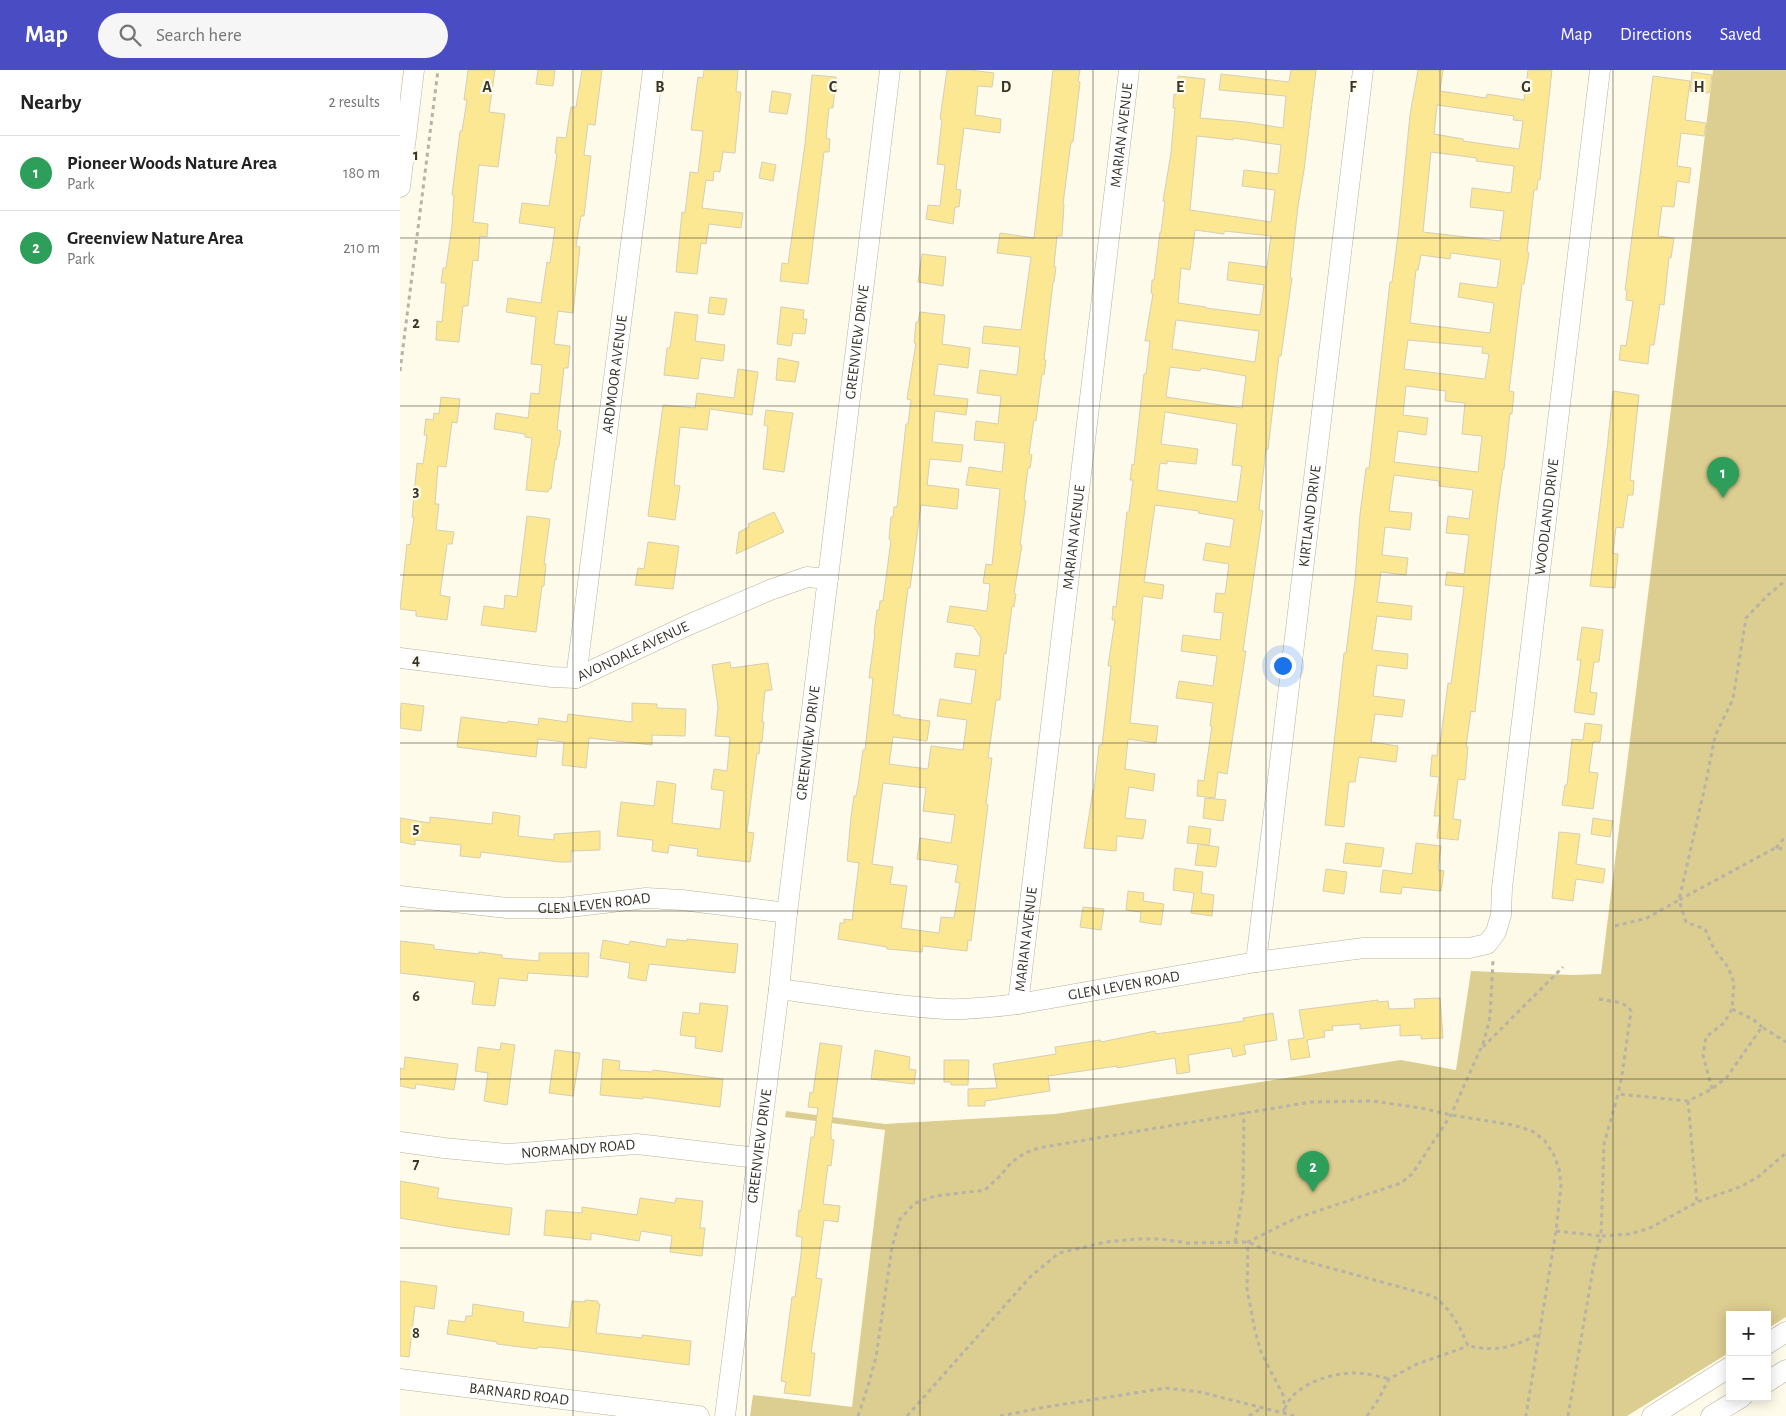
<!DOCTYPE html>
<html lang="en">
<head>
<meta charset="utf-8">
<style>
  :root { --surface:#fff; --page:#f6f6f6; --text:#222; --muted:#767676; --line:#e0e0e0; --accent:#494cc2 }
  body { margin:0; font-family:"Alegreya Sans",sans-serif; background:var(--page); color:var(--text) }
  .controls { position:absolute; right:15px; bottom:15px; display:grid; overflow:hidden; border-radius:0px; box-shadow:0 2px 12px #0003 }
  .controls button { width:45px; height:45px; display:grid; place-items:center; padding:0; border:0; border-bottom:1px solid var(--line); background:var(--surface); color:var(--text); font:25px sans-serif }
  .you { position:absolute; left:882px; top:595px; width:18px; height:18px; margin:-12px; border:4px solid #fff; border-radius:50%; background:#1a73e8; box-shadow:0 0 0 8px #1a73e833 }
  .badge { display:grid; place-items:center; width:32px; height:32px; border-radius:50%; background:var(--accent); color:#fff; font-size:16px; font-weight:700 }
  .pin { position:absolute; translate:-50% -41px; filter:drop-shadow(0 1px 2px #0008) }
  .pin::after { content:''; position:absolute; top:26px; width:18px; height:15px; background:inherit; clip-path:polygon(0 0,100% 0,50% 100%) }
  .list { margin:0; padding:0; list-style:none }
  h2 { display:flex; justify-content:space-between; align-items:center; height:65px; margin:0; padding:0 20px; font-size:21px }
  h2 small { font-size:16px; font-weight:400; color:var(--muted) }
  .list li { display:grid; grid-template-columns:32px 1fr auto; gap:15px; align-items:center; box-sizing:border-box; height:75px; padding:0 20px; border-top:1px solid var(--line) }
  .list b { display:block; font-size:19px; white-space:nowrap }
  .list p { margin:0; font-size:16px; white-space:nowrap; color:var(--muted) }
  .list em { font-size:16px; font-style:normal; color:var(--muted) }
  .icon { flex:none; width:28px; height:28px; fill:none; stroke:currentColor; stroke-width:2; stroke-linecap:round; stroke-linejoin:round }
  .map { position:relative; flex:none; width:1386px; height:1346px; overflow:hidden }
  header { display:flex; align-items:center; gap:30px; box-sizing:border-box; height:70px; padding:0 25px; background:var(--accent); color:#fff }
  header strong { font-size:24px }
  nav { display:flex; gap:28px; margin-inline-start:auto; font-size:18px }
  .search { width:350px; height:45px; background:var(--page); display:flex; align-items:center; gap:12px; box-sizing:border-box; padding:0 18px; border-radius:28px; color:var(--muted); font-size:19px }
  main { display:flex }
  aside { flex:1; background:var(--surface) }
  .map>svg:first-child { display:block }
  .green { fill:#dccd90 }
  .building { fill:#fce793; stroke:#d5cfb5; fill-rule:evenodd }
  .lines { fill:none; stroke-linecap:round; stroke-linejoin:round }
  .minor-casing { stroke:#b8b298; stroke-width:21 }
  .path { stroke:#b7b3a6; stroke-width:3; stroke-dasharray:4 4; stroke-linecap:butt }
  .minor { stroke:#fff; stroke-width:20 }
  .grid { fill:none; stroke:#37342a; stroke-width:1; stroke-opacity:0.55 }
  .labels { text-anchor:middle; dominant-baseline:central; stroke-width:4.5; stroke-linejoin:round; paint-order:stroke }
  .street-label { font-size:15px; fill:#37342a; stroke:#fffbeb }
  .grid-label { font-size:16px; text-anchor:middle; font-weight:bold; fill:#37342a; stroke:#fffbeb; stroke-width:4.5; stroke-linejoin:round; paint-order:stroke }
</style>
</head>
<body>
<header>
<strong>Map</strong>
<div class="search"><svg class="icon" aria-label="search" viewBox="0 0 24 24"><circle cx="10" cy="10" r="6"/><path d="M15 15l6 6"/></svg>Search here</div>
<nav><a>Map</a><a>Directions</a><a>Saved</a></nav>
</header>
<main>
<aside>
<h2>Nearby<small>2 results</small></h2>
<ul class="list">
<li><span class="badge" style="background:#2e9e5b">1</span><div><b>Pioneer Woods Nature Area</b><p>Park</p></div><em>180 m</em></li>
<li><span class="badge" style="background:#2e9e5b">2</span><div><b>Greenview Nature Area</b><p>Park</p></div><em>210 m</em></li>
</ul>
</aside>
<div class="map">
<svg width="1386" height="1346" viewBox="0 0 1386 1346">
  <rect width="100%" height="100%" fill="#fffbeb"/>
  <path class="green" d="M1313,0H1386V1247L1367,1259V1245H1330V1282L1227,1346H350L353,1325L452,1337L485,1060L385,1047L386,1041L485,1054L655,1044L1001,990L1056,1000L1071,901L1172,905L1201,904Z"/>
  <g class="building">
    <path d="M68,0H95L89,42L105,44L98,97L79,95L73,152L88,154L87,167L80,166L78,191L73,190L68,236H63L59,272L36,270L37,251L42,252L46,213H41L43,198H46L52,155L54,125H52L60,61H62L67,30H64Z"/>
    <path d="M138,0H155L153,16L136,14Z"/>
    <path d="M182,0H202L195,55L188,54L184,85L191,86L184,146H181L176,176L180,177L173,243L158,241L154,274L170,276L168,298H164L157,360L161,361L159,377H158L156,390L155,389L151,419H149L148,422L126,420L132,368L125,367V364L94,359L96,343L128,348L131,323L139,324L142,295L131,294L136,247L106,242L108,228L141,233L147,192L150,193L155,158L119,153L122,133L149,136L157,84L155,83L157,67L166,68L171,37H176Z"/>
    <path d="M304,0H338L336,22H341L335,83L323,82L320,102L314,101L313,111L306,110L302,138L343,143L341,158L309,154L306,174L301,173L297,204L276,202L282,142L285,143L290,102L298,103L303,61L291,60L298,7L303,8Z"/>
    <path d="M547,0H570L594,3L592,17L578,16L575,45L601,49L600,63L564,58L556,119L561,120L559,137H555L553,154L526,149L528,135L540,136L545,95L537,94L542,49H540Z"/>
    <path d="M653,0H680L678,11L680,12L673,72H671L663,134H664L662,166H657L654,197H656L654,212H653L644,290H646L644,305L642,304L636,351L634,350L629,384L632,385L630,398H628L624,430L626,431L620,475H622L614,523L616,524L614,537L612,536L606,584L604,583L600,630H596L592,660L588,688H592L586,734L588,735L571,871L568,870L567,881L523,876L522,882L487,879V877L438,869L440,853H444V849L452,850L459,793L447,791L451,747L454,726H456L458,716L463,680H465L473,608H469L475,563H474L477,540H479L480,531H483L491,470L489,469L491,447H493L494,437H497L506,354H508L511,330L507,329L516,273H514L516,252H518L520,242L545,245L542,274L570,278L568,298L538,294L534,325L568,329L566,345L535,341L532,372L563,375L561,392L530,389L527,415L559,419L557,439L521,435L510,518H508L502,566L493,645H500V647L530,651L527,671L493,667L489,694L528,699L531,676L563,680L567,650L537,646L540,629L571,634L576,600L554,597L556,583L579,586L581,568L573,556L547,552L550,536L587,541L590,514L583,513L586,494L592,495L600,419L566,415L569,397L602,402L605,373L574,370L576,351L598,354L601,326L577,323L580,300L617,305L620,277L582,273L584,256L621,260L631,187L597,183L600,163L634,168ZM483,713L526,718L523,741L555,745L551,773L520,768L517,789L558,795L555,812L560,813L554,848L541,847L539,863L501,858L507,816L490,814L493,797L472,794Z"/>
    <path d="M891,0H916L904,100L898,136L890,208H892L881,286H879L868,379H866L859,440L863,441L843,581H846L827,704L818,702L815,728L797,726L798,710L804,711L812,656H810L813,633L776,628L779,611L813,616L817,586L781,581L783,565L820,570L823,543L814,542L816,523L825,524L829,494L803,490L806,473L830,477L834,449L798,443L799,441L755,435L744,512L764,515L762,529L743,526L730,653L758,656L756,673L728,669L725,699L755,704L753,721L729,717L725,748L746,750L743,769L717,766L716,781L684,778L693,720L694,721L699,675H702L711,596H708L715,550H712L713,536L716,537L727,442H729L733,410H730L732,394L734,395L744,304H746L750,271H745L753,224L751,223L752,210H754L760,162H761L765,131H763L771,83L775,38H773L774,24L776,25L778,6L805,9L800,48L846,52L883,58L886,26L819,20L821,4L889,12ZM797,66L833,70V68L881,75L878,104L844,100L842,116L875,120L871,152L790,140ZM795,160L824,164V161L871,166L867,197L829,192L827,210L864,215L860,245L806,238V237L778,233L781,198L790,200ZM776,250L859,261L855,292L772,279ZM770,297L800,301L801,298L846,306L842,338L766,327ZM765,342L837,354L832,395L842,396L837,432L757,420L760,393L767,394V391L796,394L798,379L761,374Z"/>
    <path d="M1018,0H1043L1040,21L1086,28L1087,24L1124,30L1128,0H1152L1140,110H1138L1137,120H1134L1127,182L1129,183L1124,214H1122L1109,321L1114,322L1112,344L1110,343L1104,399H1103L1098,435L1075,642L1071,641L1066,677H1068L1065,710L1058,709L1053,749L1061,750L1058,770L1037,768L1040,746H1034L1039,707L1030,706L1032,685L1037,686L1038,673L1040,674L1048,613L1051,614L1064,517L1045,515L1047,502L1064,504L1069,465L1046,463L1048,446L1069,449L1073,420L1039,416V411L994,405L989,441L1012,443L1010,460L985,457L982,485L1008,488L1006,505L981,502L977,532L1012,536L1011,550L977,546L972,580L1008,584L1007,599L977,595L973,626L1005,630L1002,647L975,644L971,672L998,676L996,692L959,687L955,712H949L944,757L925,755L944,583H946L955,511L960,444L966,398H969L990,212H992L999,157L1010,45ZM1037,35L1114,46L1113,50L1123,51L1119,79L1063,71V69L1034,64ZM1031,82L1077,88L1076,91L1114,96L1111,123L1072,118L1070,137L1104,141L1100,171L1023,162ZM1051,183L1101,190L1097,218L1060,213L1058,227L1094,233L1090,263L1010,253L1016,200H1018L1021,185L1050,189ZM1008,270L1083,277L1082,283L1089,284L1085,309L1004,299ZM1006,316L1046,321L1045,331L1065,333L1062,364L1082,366L1078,402L994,392L998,361L1026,365L1028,348L1003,345Z"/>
    <path d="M1292,2L1312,5L1309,23L1290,21Z"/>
    <path d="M412,5L436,7L433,38H429L426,68L430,69L429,82H424L408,214L380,211L382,193L388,194L405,74Z"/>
    <path d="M1253,6L1290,11L1285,50L1306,53L1304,66L1281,63L1277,96L1291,98L1289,113L1277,111L1274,137L1262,136L1258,166L1274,168L1271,188L1269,187L1264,235L1260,234L1254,275H1250L1248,294L1219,290L1221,275L1226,276L1233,231L1226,230L1227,220H1225Z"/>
    <path d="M372,21L391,24L387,44L369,42Z"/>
    <path d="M362,92L376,95L373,111L359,108Z"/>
    <path d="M522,184L546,187L543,216L518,212Z"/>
    <path d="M310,227L327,229L324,245L308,243Z"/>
    <path d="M381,237L404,240L403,249H407L405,264L393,263L391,276L377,274Z"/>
    <path d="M275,242L298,245L295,271L325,275L323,291L301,288L298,309L264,305L267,278H270Z"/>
    <path d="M378,288L399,292L395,312L376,310Z"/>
    <path d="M338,299L358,302L352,345L310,339L307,360L280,357L274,415L280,416L275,450L248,446L263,335L295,338L297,323L334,328Z"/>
    <path d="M1213,321L1239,325L1230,410L1234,411L1233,425H1228L1223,458L1216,457L1213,483L1218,484L1215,518L1190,516L1207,379Z"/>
    <path d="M41,327L60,329L57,353L52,352L46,397L38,396L35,434H39L36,460L54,462L52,474H47L40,525L50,527L47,550L16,546V541L0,539L7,474L10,475L14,447H12L17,393L23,394L27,365H24L26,349L33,350L34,343L39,344Z"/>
    <path d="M366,340L393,343L384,402L363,399L368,356L364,355Z"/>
    <path d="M374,442L384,462L336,484L339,462L349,457L348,454Z"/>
    <path d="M127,446L150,449L144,494H146L144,516H142L136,562L81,555L84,536L104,539L105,525L117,527Z"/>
    <path d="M248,472L279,476L273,519L235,515L238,498L244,499Z"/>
    <path d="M1182,557L1203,560L1199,592H1194L1190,622L1197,623L1194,645L1174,642L1181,590H1177Z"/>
    <path d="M330,592L331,598L368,593L372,620L365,621L362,652H364L362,672H360L359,684L357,683L347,762L354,763L350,792L297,786L298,779L269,775L268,783L252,781L253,770L217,766L221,732L254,736L257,711L276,714L272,753L320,759L324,721L311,719L314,699L327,701L330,667L315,666L318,637L312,595Z"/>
    <path d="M1,633L24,636L21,661L0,658Z"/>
    <path d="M232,633L257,634V638L286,639L285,666L252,665V675L189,668L186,698L162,695L164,672L138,669L136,687L57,677L61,647L107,653L108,651L138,655L139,648L167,652L168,644L232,652Z"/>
    <path d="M1185,653L1202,655L1200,672H1193L1189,702L1198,703L1193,739L1162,735L1165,715H1167L1172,669L1183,670Z"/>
    <path d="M805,728L826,730L823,751L803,748Z"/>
    <path d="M93,742L120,746L118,766L154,770V764L200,761V780L171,781V792H159L81,782L80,788L60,786L61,775L15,770V775L0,772V748L30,753V747L92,754Z"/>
    <path d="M1193,748L1213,751L1210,767L1191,764Z"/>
    <path d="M789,756L811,759L809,775L787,773Z"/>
    <path d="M1159,762L1180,764L1176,794L1205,799L1203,813L1176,809L1173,831L1152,828Z"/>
    <path d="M946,773L984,778L981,797L943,793Z"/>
    <path d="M1016,773L1041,776L1038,800L1044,801L1041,821L1002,817L1001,824L980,822L983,800L1012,804Z"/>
    <path d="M798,774L819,777L816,797L795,795Z"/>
    <path d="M775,798L803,802L801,823L814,825L812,846L791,843L794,823L773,820Z"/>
    <path d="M926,799L947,802L944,824L923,821Z"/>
    <path d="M728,821L744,823L743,831L764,834L761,855L740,852L741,842L726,840Z"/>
    <path d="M683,837L704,839L701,860L680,857Z"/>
    <path d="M267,869L287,871V869L338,874L335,903L249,894L246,911L228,908L230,893L200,888L203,870L229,875L230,871L266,877Z"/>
    <path d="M0,871L34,875V879L79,884V882L102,885V888L139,891V883H189L188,907L128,903L127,911L99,908L95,936L72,934L75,912L0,903Z"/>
    <path d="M1040,928L1043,968L1021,969V965L1000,966V955L960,959V954L932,956L933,960L924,961L925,967L907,970L910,987L891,990L888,970L904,968L899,940L978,930V932L988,931L989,939L1015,938L1014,929Z"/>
    <path d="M300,933L328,936L322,982L295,978L296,967L280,965L283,942L299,944Z"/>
    <path d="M873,943L877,970L844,975L846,984L833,987L831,978L788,985L790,1002L777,1004L775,988L717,998V996L648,1006L650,1021L585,1031V1036H568V1019L597,1018L593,994L656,984L655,977L700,970L701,972L755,961L756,964L844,951L843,948Z"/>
    <path d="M101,973L115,975L107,1035L84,1031L88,1003L75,1001L78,977L100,980Z"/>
    <path d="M420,973L442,976L431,1059V1069L434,1070L431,1096L428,1095L423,1134L440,1136L438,1152L424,1150L416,1208L422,1209L411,1283H415L410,1326L384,1323L386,1312L381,1311L392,1227H395L401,1185L402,1167L396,1166L399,1140L401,1141L411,1067H414L418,1038L408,1037L410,1022L413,1023Z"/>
    <path d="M155,980L180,983L173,1026L149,1023Z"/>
    <path d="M475,980L510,987L509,999L516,1000L514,1014L471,1009Z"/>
    <path d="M5,987L58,994L54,1020L16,1014L15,1019L0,1016V998L4,999Z"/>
    <path d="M203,989L220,991L219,1000L252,1002L253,1000L323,1009L320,1037L243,1027V1029L200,1025Z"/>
    <path d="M544,990H569L568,1015H551V1012H544Z"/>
    <path d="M0,1111L39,1118L37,1128L112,1138L109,1165L51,1157L0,1148Z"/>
    <path d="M240,1128L275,1133L276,1128L303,1131L300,1158H305L302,1186L270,1182L272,1166L241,1161L239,1171L191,1163V1170L144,1165L146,1140L182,1143V1137L237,1145Z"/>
    <path d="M0,1211L37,1216L34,1239L15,1236L9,1287L0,1286Z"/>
    <path d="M185,1230L198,1231V1234H200L196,1263L242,1268V1265L291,1271L289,1295L155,1278L138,1277L137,1279L97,1274V1272L47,1264L49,1250L65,1252L66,1246H72L73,1234L124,1242L123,1252L169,1258L172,1231L185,1232Z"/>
  </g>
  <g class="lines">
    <g class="minor-casing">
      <g id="minor">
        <path d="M0,117L14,0"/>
        <path id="s1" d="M0,588L152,607L176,608L286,556L370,520L407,507L428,509"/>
        <path id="s2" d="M176,608L253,0"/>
        <path id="s3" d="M0,826L107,838H161L246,828L282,830L387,843"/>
        <path id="s4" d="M856,892L963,0"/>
        <path id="s5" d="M379,919C434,926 490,936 546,939C570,940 594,937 618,934L856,892L964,878H1069L1087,874L1096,862L1101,845L1102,818L1200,0"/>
        <path id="s6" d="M618,934L729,0"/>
        <path id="s7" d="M0,1072L44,1078L107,1084L237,1074L357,1088"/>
        <path d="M1367,1274L1386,1262"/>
        <path id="s8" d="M0,1309L299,1346"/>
        <path d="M1367,1312L1386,1300"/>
        <path id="s9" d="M325,1346L379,919L387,843L490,0"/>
        <path d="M1252,1346L1330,1297"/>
        <path d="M1311,1346L1342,1327"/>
      </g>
    </g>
    <g class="path">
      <path d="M0,301L38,0"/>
      <path d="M1376,778L1386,766"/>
      <path d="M1215,856L1247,848L1279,830L1306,712L1315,666L1333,629L1346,548L1368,525L1386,510"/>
      <path d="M1199,929C1211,932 1224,930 1231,941L1222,1005L1218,1024"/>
      <path d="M1332,939L1354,950L1362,957"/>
      <path d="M1083,977L1163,897"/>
      <path d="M1312,1019L1303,985L1306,967L1324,953L1332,939L1334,913L1328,897L1314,879L1305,859L1286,852L1279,830L1375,778L1386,779"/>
      <path d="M1288,1031L1297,1132"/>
      <path d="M1156,1161L1201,1166L1204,1074L1218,1024L1288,1031L1312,1019L1327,1007L1362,957L1386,972"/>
      <path d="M835,1172L843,1122L844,1042"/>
      <path d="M885,1339C892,1315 931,1303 954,1303C966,1303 978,1306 989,1309"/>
      <path d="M884,1342V1327L861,1282L855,1261L847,1219L848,1172L894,1149L1001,1113L1012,1104L1051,1045L1084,971L1090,947L1093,890"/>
      <path d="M458,1346L468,1316L476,1287L492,1177L500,1149L515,1133L535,1126L585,1120L599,1107L612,1092L625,1083L638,1078L911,1032L973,1031L1021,1038L1051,1045L1113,1055L1132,1061L1145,1071L1154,1085L1159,1099L1161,1115L1156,1161L1126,1346"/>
      <path d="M507,1346L631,1206L659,1183L706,1172L737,1169H760L788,1173L848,1172L868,1181L1033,1226C1050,1238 1060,1256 1068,1276C1099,1282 1113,1277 1141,1263"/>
      <path d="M600,1346L646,1337L766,1318L800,1322L895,1346"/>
      <path d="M849,1346L863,1337"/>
      <path d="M967,1346L978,1330L989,1309L1017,1294L1068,1276"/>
      <path d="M1168,1346L1194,1193L1201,1166L1230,1164L1250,1158L1297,1132L1340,1117L1358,1107L1386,1083"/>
    </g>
    <use href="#minor" class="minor"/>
  </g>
  <path class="grid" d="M173,0V1346M346,0V1346M520,0V1346M693,0V1346M866,0V1346M1040,0V1346M1213,0V1346M0,168H1386M0,336H1386M0,505H1386M0,673H1386M0,841H1386M0,1009H1386M0,1178H1386"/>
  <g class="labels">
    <g class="street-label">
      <text stroke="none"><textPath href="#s6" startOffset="875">MARIAN AVENUE</textPath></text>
      <text stroke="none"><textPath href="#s9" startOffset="1082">GREENVIEW DRIVE</textPath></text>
      <text stroke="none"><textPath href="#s2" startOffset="306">ARDMOOR AVENUE</textPath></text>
      <text stroke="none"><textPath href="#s4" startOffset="449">KIRTLAND DRIVE</textPath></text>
      <text stroke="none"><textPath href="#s5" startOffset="1148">WOODLAND DRIVE</textPath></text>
      <text stroke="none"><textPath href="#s6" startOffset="470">MARIAN AVENUE</textPath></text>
      <text stroke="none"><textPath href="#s1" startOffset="240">AVONDALE AVENUE</textPath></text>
      <text stroke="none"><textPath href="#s9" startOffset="678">GREENVIEW DRIVE</textPath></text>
      <text stroke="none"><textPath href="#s3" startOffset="195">GLEN LEVEN ROAD</textPath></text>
      <text stroke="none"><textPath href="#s6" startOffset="65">MARIAN AVENUE</textPath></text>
      <text stroke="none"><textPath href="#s5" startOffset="348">GLEN LEVEN ROAD</textPath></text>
      <text stroke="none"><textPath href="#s9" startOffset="272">GREENVIEW DRIVE</textPath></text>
      <text stroke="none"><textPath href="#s7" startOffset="179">NORMANDY ROAD</textPath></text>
      <text stroke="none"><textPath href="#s8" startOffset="120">BARNARD ROAD</textPath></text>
    </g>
  </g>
  <g class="grid-label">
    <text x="87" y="22">A</text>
    <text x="260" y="22">B</text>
    <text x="433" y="22">C</text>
    <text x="606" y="22">D</text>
    <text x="780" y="22">E</text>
    <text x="953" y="22">F</text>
    <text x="1126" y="22">G</text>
    <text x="1299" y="22">H</text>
    <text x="16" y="90">1</text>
    <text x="16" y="258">2</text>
    <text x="16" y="426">3</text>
    <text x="16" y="595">4</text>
    <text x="16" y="763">5</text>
    <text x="16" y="931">6</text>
    <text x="16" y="1099">7</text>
    <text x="16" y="1268">8</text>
  </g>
</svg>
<div class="controls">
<button>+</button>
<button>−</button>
</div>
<div class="you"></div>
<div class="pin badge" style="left:1323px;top:428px;background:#2e9e5b">1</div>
<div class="pin badge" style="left:913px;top:1122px;background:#2e9e5b">2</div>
</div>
</main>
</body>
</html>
